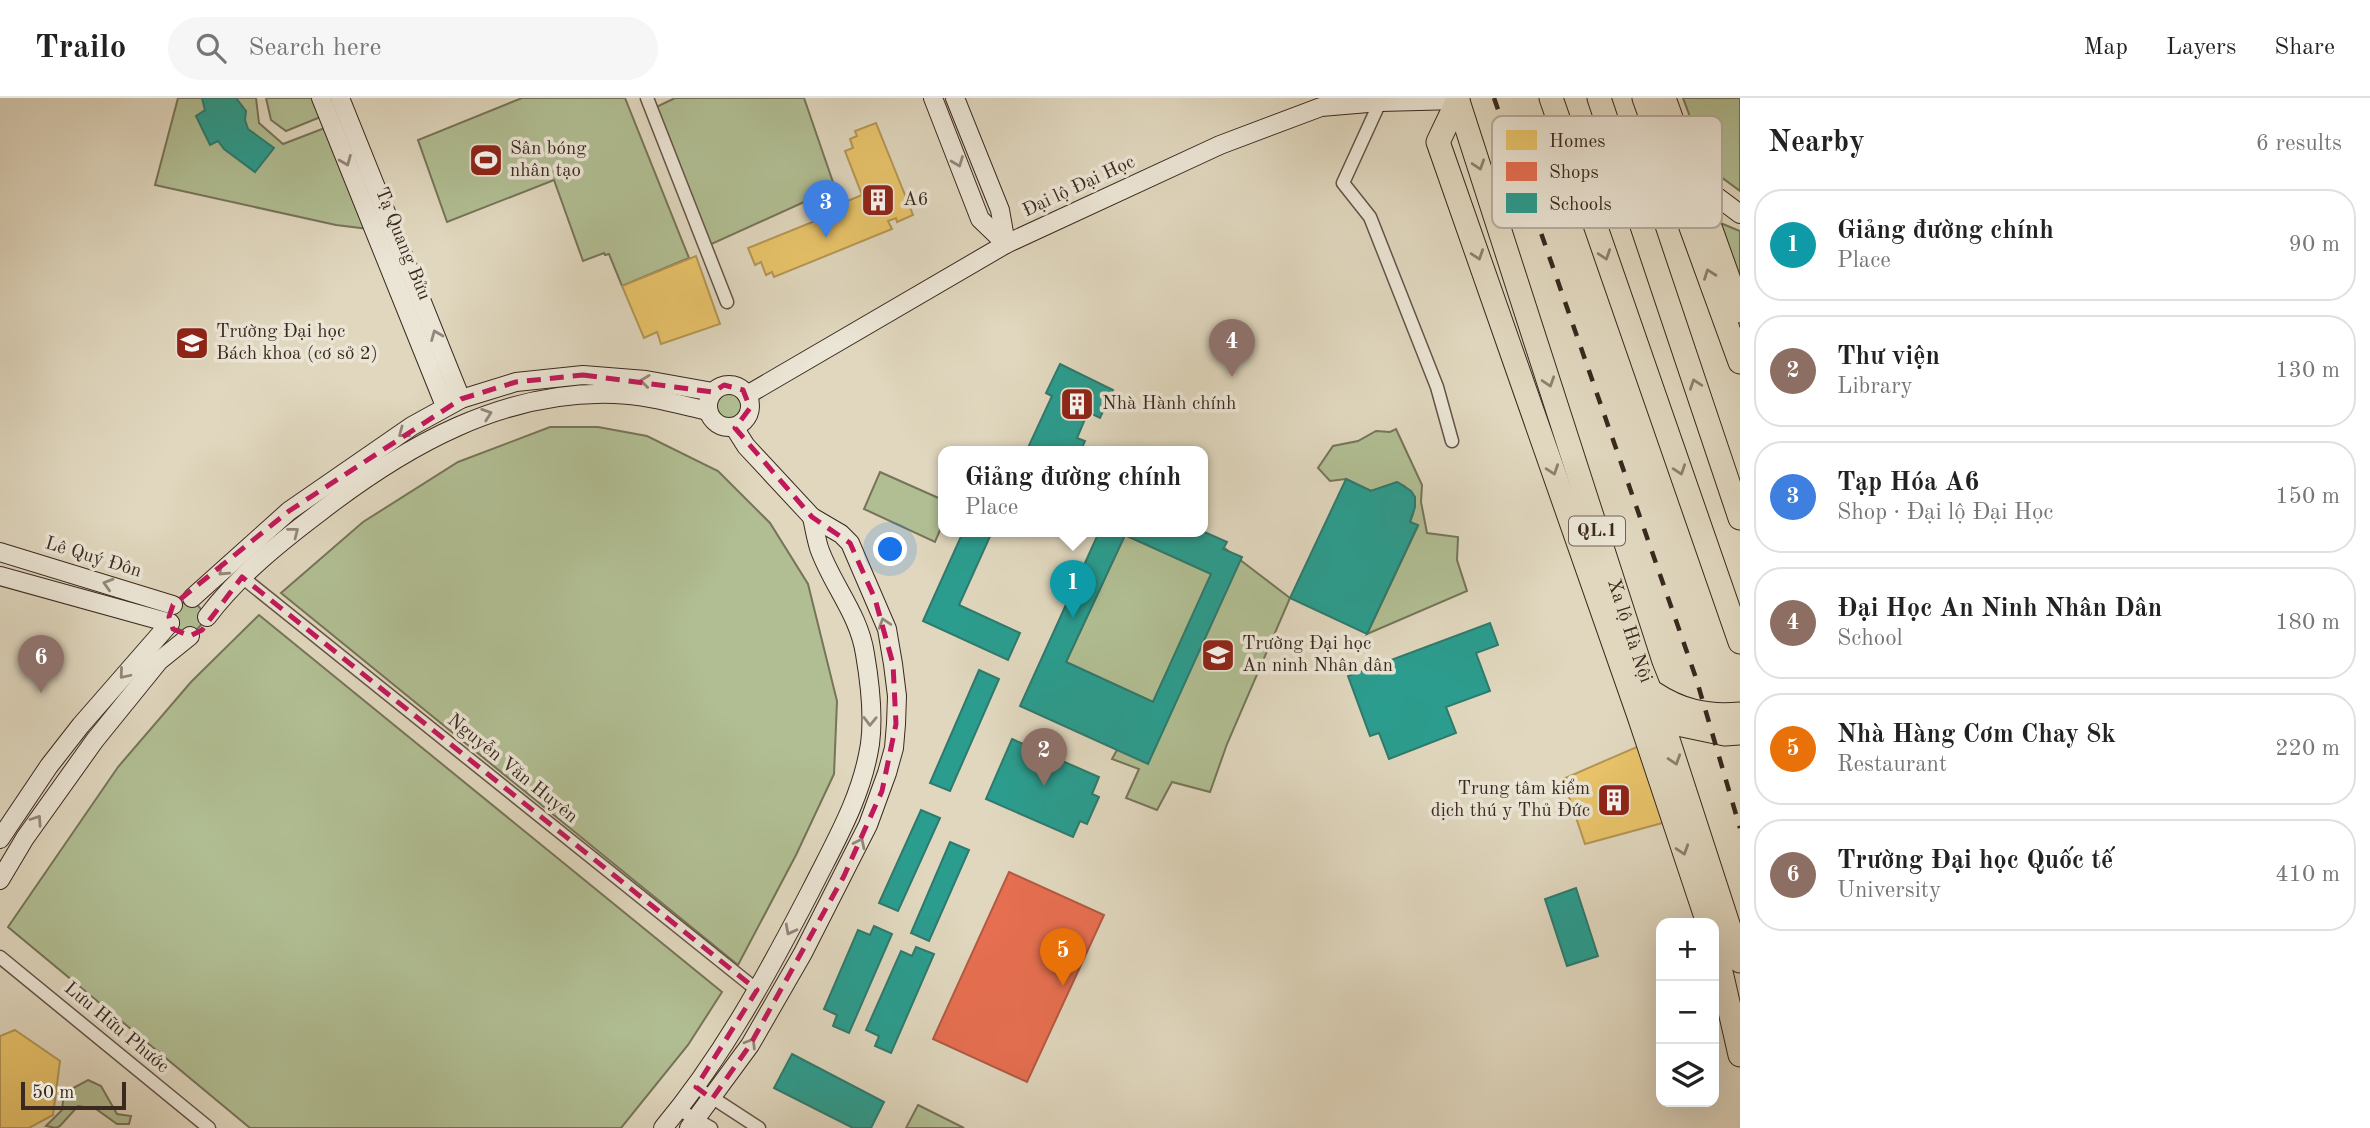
<!DOCTYPE html>
<html lang="en">
<head>
<meta charset="utf-8">
<style>
  :root { --surface:#fff; --page:#f6f6f6; --text:#222; --muted:#767676; --line:#e0e0e0; --accent:#8f2418 }
  body { margin:0; font-family:"Old Standard TT",serif; background:var(--page); color:var(--text) }
  .controls { position:absolute; right:21px; bottom:21px; display:grid; overflow:hidden; border-radius:14px; box-shadow:0 7px 28px #0002 }
  .controls button { width:63px; height:63px; display:grid; place-items:center; padding:0; border:0; border-bottom:2px solid var(--line); background:var(--surface); color:var(--text); font:35px sans-serif }
  .scale { position:absolute; left:21px; bottom:18px; width:105px; box-sizing:border-box; padding-left:7px; border:4px solid #3a291f; border-top:0; font-size:19px; line-height:24px; white-space:nowrap; color:#3a291f; -webkit-text-stroke:5px #ebe5d5; paint-order:stroke }
  .you { position:absolute; left:891px; top:452px; width:24px; height:24px; margin:-18px; border:5px solid #fff; border-radius:50%; background:#1a73e8; box-shadow:0 0 0 10px #1a73e833 }
  .badge { display:grid; place-items:center; width:46px; height:46px; border-radius:50%; background:var(--accent); color:#fff; font-size:23px; font-weight:700 }
  .pin { position:absolute; translate:-50% -58px; filter:drop-shadow(0 2px 4px #0008) }
  .pin::after { content:''; position:absolute; top:37px; width:24px; height:21px; background:inherit; clip-path:polygon(0 0,100% 0,50% 100%) }
  .popup { position:absolute; left:938px; top:348px; width:270px; height:91px; box-sizing:border-box; display:grid; place-content:center; border-radius:14px; background:var(--surface); filter:drop-shadow(0 2px 5px #0005); font-size:23px; white-space:nowrap; color:var(--muted) }
  .popup b { font-size:26px; color:var(--text) }
  .popup::after { content:''; position:absolute; left:50%; top:100%; margin-left:-14px; border:14px solid transparent; border-top-color:var(--surface) }
  .list { margin:0; padding:0; list-style:none }
  h2 { display:flex; justify-content:space-between; align-items:center; height:91px; margin:0; padding:0 28px; font-size:30px }
  h2 small { font-size:23px; font-weight:400; color:var(--muted) }
  .list li { display:grid; grid-template-columns:46px 1fr auto; gap:21px; align-items:center; box-sizing:border-box; height:112px; margin:0 14px 14px; padding:0 14px; border:2px solid var(--line); border-radius:28px }
  .list b { display:block; font-size:26px; white-space:nowrap }
  .list p { margin:0; font-size:23px; white-space:nowrap; color:var(--muted) }
  .list em { font-size:23px; font-style:normal; color:var(--muted) }
  .icon { flex:none; width:38px; height:38px; fill:none; stroke:currentColor; stroke-width:2; stroke-linecap:round; stroke-linejoin:round }
  .map { position:relative; flex:none; width:1740px; height:1030px; overflow:hidden }
  header { display:flex; align-items:center; gap:42px; box-sizing:border-box; height:98px; padding:0 35px; background:var(--surface); border-bottom:2px solid var(--line) }
  header strong { font-size:33px }
  nav { display:flex; gap:38px; margin-inline-start:auto; font-size:24px }
  .search { width:490px; height:63px; background:var(--page); display:flex; align-items:center; gap:18px; box-sizing:border-box; padding:0 24px; border-radius:38px; color:var(--muted); font-size:26px }
  main { display:flex }
  aside { flex:1; background:var(--surface) }
  .map>svg:first-child { display:block }
  .green { fill:#b1be93; stroke:#767459; stroke-width:2 }
  .homes { fill:#e9c46a; stroke:#b49654; stroke-width:2 }
  .shops { fill:#e76f51; stroke:#b35a42; stroke-width:2 }
  .schools { fill:#2a9d8f; stroke:#2f7a6d; stroke-width:2; fill-rule:evenodd }
  .lines { fill:none; stroke-linecap:round; stroke-linejoin:round }
  .street-casing { stroke:#645447; stroke-width:15 }
  .secondary-casing { stroke:#3a291f; stroke-width:20 }
  .highway-casing { stroke:#3a291f; stroke-width:25 }
  .street { stroke:#ebe5d5; stroke-width:12 }
  .secondary { stroke:#ebe5d5; stroke-width:18 }
  .highway { stroke:#e0d7be; stroke-width:23 }
  .rail { stroke:#3a291f; stroke-width:4.5; stroke-dasharray:12 12; stroke-linecap:butt }
  .oneway { stroke:#92877a }
  .oneway2 { stroke:#8d806e }
  .marked { fill:none; stroke:#c2185b; stroke-width:5; stroke-dasharray:14 9; stroke-linejoin:round }
  .labels { text-anchor:middle; dominant-baseline:central; stroke-width:7; stroke-linejoin:round; paint-order:stroke }
  .shield { fill:#ebe5d5; stroke:#6f6156; stroke-width:2 }
  .shield-label { font-size:18px; font-weight:bold; fill:#3a291f }
  .poi-label { font-size:19px; fill:#3a291f; stroke:#ebe5d5; text-anchor:start }
  .street-label { font-size:19px; fill:#3a291f; stroke:#ebe5d5 }
  .key { fill:#ebe5d5; stroke:#b6ad9e; stroke-width:2 }
  .key-label { font-size:19px; fill:#3a291f }
</style>
</head>
<body>
<header>
<strong>Trailo</strong>
<div class="search"><svg class="icon" aria-label="search" viewBox="0 0 24 24"><circle cx="10" cy="10" r="6"/><path d="M15 15l6 6"/></svg>Search here</div>
<nav><a>Map</a><a>Layers</a><a>Share</a></nav>
</header>
<main>
<div class="map">
<svg width="1740" height="1030" viewBox="0 0 1740 1030">
  <rect width="100%" height="100%" fill="#e0d7be"/>
  <filter id="stains"><feTurbulence type="fractalNoise" baseFrequency=".00286" numOctaves="4"/><feColorMatrix values="0 0 0 0 .2 0 0 0 0 .09 0 0 0 0 .02 0 0 0 .5 -.17"/></filter>
  <radialGradient id="worn" r=".72"><stop offset=".6" stop-color="#630" stop-opacity="0"/><stop offset="1" stop-color="#630" stop-opacity=".3"/></radialGradient>
  <g class="green">
    <path d="M178,0H256L259,25L283,46L335,26L377,132L336,127L155,87Z"/>
    <path d="M266,0H321L328,16L286,33L271,22Z"/>
    <path d="M522,0H625L689,160L622,188L609,156L605,157L604,155L583,163L554,82L447,124L418,42Z"/>
    <path d="M675,0H804L835,90L705,149L650,12Z"/>
    <path d="M1683,0H1740V93L1709,70Z"/>
    <path d="M1718,124L1740,133V197Z"/>
    <circle cx="729" cy="308" r="16"/>
    <path d="M550,329H598L647,338L718,373L770,425L808,486L837,603L834,676L796,757L738,867L281,495L363,424L458,364Z"/>
    <path d="M1396,331L1422,387L1421,404L1427,435L1458,439L1457,462L1467,493L1367,536L1418,428L1410,424C1418,406 1416,393 1397,384L1371,393L1346,381L1330,383L1318,370L1333,348L1358,343L1376,333L1390,334Z"/>
    <path d="M880,374L943,402V425L935,444L864,411Z"/>
    <path d="M1125,437L1207,474L1218,445L1290,500L1227,646L1210,694L1172,684L1157,712L1126,700L1139,671L1112,661L1127,634L1147,647L1191,522L1153,604L1066,564Z"/>
    <circle cx="188" cy="519" r="15"/>
    <path d="M259,517L722,894L688,947L621,1030H250L8,829L118,669L191,584Z"/>
    <path d="M88,982L101,988L117,1016L131,1018L129,1026H117L96,1011L78,1008L60,1028L56,1030L46,1028L62,1012L64,995Z"/>
    <path d="M918,1007L964,1030H906Z"/>
  </g>
  <g class="homes">
    <path d="M876,25L913,117L897,124L896,120L888,123L892,131L774,179L772,174L766,177L761,164L755,167L748,150L840,113L838,107L862,97L845,53L853,50L850,41L857,38L855,33Z"/>
    <path d="M696,158L720,226L661,246L657,234L644,240L622,188Z"/>
    <path d="M1639,648L1666,724L1585,746L1563,681Z"/>
    <path d="M15,932L60,963L53,1017L29,1030H0V938Z"/>
  </g>
  <path class="shops" d="M1009,774L1104,817L1027,984L933,941Z"/>
  <g class="schools">
    <path d="M202,0H236L246,13L245,22L248,31L274,50L255,74L224,51L218,43L210,47L196,18L205,12Z"/>
    <path d="M1060,266L1113,292L1100,320L1088,314L1077,340L1085,343L1080,354H1026L1052,298L1046,295Z"/>
    <path d="M1346,381L1371,393L1397,384L1411,393L1415,399V409L1410,424L1418,427L1367,536L1290,500Z"/>
    <path d="M1202,433L1227,444L1223,451L1242,459L1148,666L1020,608L1099,434ZM1125,437L1211,476L1153,604L1066,564Z"/>
    <path d="M963,434H992L959,507L1020,535L1008,562L923,523Z"/>
    <path d="M1490,525L1498,547L1476,555L1490,593L1446,609L1456,635L1389,661L1379,635L1370,638L1348,578Z"/>
    <path d="M979,572L999,581L950,693L930,685Z"/>
    <path d="M1012,641L1099,679L1092,696L1099,699L1087,726L1080,723L1073,739L986,701Z"/>
    <path d="M921,712L940,720L898,813L879,805Z"/>
    <path d="M950,744L969,752L929,843L911,835Z"/>
    <path d="M1576,790L1598,858L1567,868L1545,801Z"/>
    <path d="M874,828L892,836L849,935L833,928L837,917L824,911L858,832L870,837Z"/>
    <path d="M916,849L934,856L891,955L875,948L879,938L866,932L901,853L912,858Z"/>
    <path d="M792,956L884,1004L871,1030H853L774,990Z"/>
  </g>
  <g class="lines">
    <g class="street-casing">
      <g id="street">
        <path d="M647,0L727,204"/>
        <path d="M1380,4L1343,85L1370,119L1437,289L1452,343"/>
        <path d="M242,479L757,892"/>
        <path d="M0,859L209,1030"/>
        <path d="M696,989L759,1030"/>
        <path d="M678,1011L711,1030"/>
      </g>
    </g>
    <g class="secondary-casing">
      <g id="secondary">
        <path d="M321,0L445,308"/>
        <path d="M340,0L461,301"/>
        <path d="M933,0L980,121L1006,146"/>
        <path d="M955,0L1000,112L1006,146"/>
        <path d="M1692,80L1740,116"/>
        <circle cx="729" cy="308" r="21"/>
        <path d="M747,297L1006,146L1220,47L1321,9L1380,4L1458,2"/>
        <path d="M0,454L173,507"/>
        <path d="M0,478L170,525"/>
        <path d="M192,500L289,413L412,328L461,301L516,284L583,277L646,282L713,294"/>
        <path d="M207,519C238,478 279,445 320,414C405,348 503,292 614,296C646,297 677,306 708,313"/>
        <path d="M0,741L49,668L81,627L170,525"/>
        <path d="M0,782L25,740L95,642L159,563L190,538"/>
        <path d="M663,1030C723,958 768,875 811,792C835,744 862,699 870,646C874,616 870,585 865,556C859,516 832,487 819,450C816,440 814,429 812,419"/>
        <path d="M689,1030L750,947L803,855L868,727L887,675L894,650L896,626L897,598L893,566L887,531L850,445L841,436L812,419L746,348L734,329"/>
      </g>
    </g>
    <g class="highway-casing">
      <g id="highway">
        <path id="s1" d="M1457,0L1641,570L1662,623L1740,863"/>
        <path d="M1551,0L1740,544"/>
        <path d="M1599,0L1740,420"/>
        <path d="M1644,0L1740,264"/>
        <path d="M1664,0L1740,213"/>
        <path d="M1458,2L1438,44L1639,618L1708,825"/>
        <path d="M1652,594C1681,613 1705,619 1740,616"/>
        <path d="M1649,620L1725,636L1740,635"/>
        <path d="M1714,843L1740,957"/>
      </g>
    </g>
    <use href="#street" class="street"/>
    <use href="#secondary" class="secondary"/>
    <use href="#highway" class="highway"/>
    <path class="rail" d="M1494,0L1696,580L1740,730"/>
  </g>
  <defs><path id="oneway-chevron" d="M-2-3.5L2.5 0L-2 3.5" fill="none" stroke-width="1.6" stroke-linecap="round" stroke-linejoin="round" transform="scale(1.75)"/></defs>
  <g class="oneway">
    <use href="#oneway-chevron" transform="translate(346 63) rotate(68)"/>
    <use href="#oneway-chevron" transform="translate(958 64) rotate(69)"/>
    <use href="#oneway-chevron" transform="translate(436 237) rotate(-112)"/>
    <use href="#oneway-chevron" transform="translate(645 283) rotate(-173)"/>
    <use href="#oneway-chevron" transform="translate(487 316) rotate(-19)"/>
    <use href="#oneway-chevron" transform="translate(403 335) rotate(143)"/>
    <use href="#oneway-chevron" transform="translate(294 434) rotate(-38)"/>
    <use href="#oneway-chevron" transform="translate(223 473) rotate(137)"/>
    <use href="#oneway-chevron" transform="translate(108 486) rotate(-164)"/>
    <use href="#oneway-chevron" transform="translate(884 525) rotate(-108)"/>
    <use href="#oneway-chevron" transform="translate(124 576) rotate(130)"/>
    <use href="#oneway-chevron" transform="translate(870 623) rotate(91)"/>
    <use href="#oneway-chevron" transform="translate(37 722) rotate(-56)"/>
    <use href="#oneway-chevron" transform="translate(860 745) rotate(-64)"/>
    <use href="#oneway-chevron" transform="translate(790 832) rotate(118)"/>
    <use href="#oneway-chevron" transform="translate(751 945) rotate(-58)"/>
  </g>
  <g class="oneway2">
    <use href="#oneway-chevron" transform="translate(1479 67) rotate(72)"/>
    <use href="#oneway-chevron" transform="translate(1478 157) rotate(71)"/>
    <use href="#oneway-chevron" transform="translate(1605 157) rotate(71)"/>
    <use href="#oneway-chevron" transform="translate(1709 176) rotate(-110)"/>
    <use href="#oneway-chevron" transform="translate(1549 284) rotate(72)"/>
    <use href="#oneway-chevron" transform="translate(1695 286) rotate(-109)"/>
    <use href="#oneway-chevron" transform="translate(1553 372) rotate(71)"/>
    <use href="#oneway-chevron" transform="translate(1680 372) rotate(71)"/>
    <use href="#oneway-chevron" transform="translate(1675 662) rotate(72)"/>
    <use href="#oneway-chevron" transform="translate(1683 752) rotate(72)"/>
  </g>
  <path class="marked" d="M583,277L713,294L724,287L743,292L750,310L735,330L812,419L850,445L875,501L893,566L896,626L882,693L844,778L750,947L712,1001L696,989L757,892L242,479L202,532L190,538L173,531L169,519L173,507L289,413L461,301L516,284Z"/>
  <defs>
    <g id="stadium-square" transform="scale(1.75)"><rect x="-9" y="-9" width="18" height="18" rx="4" fill="#8f2418" stroke="#ebe5d5"/><path d="M0-5a6.5 5 0 1 0 0 10a6.5 5 0 1 0 0-10ZM-3.5-1.8h7v3.6h-7Z" fill="#fff"/></g>
    <g id="building-square" transform="scale(1.75)"><rect x="-9" y="-9" width="18" height="18" rx="4" fill="#8f2418" stroke="#ebe5d5"/><path d="M-4-6H4V6H1V3H-1V6H-4ZM-2.5-4.3h1.7v1.8h-1.7ZM.8-4.3h1.7v1.8H.8ZM-2.5-1h1.7V.8h-1.7ZM.8-1h1.7V.8H.8Z" fill="#fff"/></g>
    <g id="university-square" transform="scale(1.75)"><rect x="-9" y="-9" width="18" height="18" rx="4" fill="#8f2418" stroke="#ebe5d5"/><path d="M0-5L7-2L0 1L-7-2ZM-4 1L0 2.5L4 1V4Q0 6-4 4Z" fill="#fff"/></g>
  </defs>
  <g fill-rule="evenodd">
    <use href="#stadium-square" x="486" y="62"/>
    <use href="#building-square" x="878" y="102"/>
    <use href="#university-square" x="192" y="245"/>
    <use href="#building-square" x="1077" y="306"/>
    <use href="#university-square" x="1218" y="557"/>
    <use href="#building-square" x="1614" y="702"/>
  </g>
  <g class="labels">
    <rect class="shield" x="1569" y="418.5" width="56" height="29" rx="5"/>
    <g class="shield-label">
      <text x="1597" y="433">QL.1</text>
    </g>
    <g class="poi-label">
      <text x="510" y="51">Sân bóng<tspan x="510" dy="22">nhân tạo</tspan></text>
      <text x="903" y="102">A6</text>
      <text x="216" y="234">Trường Đại học<tspan x="216" dy="22">Bách khoa (cơ sở 2)</tspan></text>
      <text x="1102" y="306">Nhà Hành chính</text>
      <text x="1242" y="546">Trường Đại học<tspan x="1242" dy="22">An ninh Nhân dân</tspan></text>
      <text x="1590" y="691" text-anchor="end">Trung tâm kiểm<tspan x="1590" dy="22">dịch thú y Thủ Đức</tspan></text>
    </g>
    <g class="street-label">
      <text transform="translate(1079 89) rotate(-25)">Đại lộ Đại Học</text>
      <text transform="translate(402 146) rotate(68)">Tạ Quang Bửu</text>
      <text transform="translate(93 460) rotate(17)">Lê Quý Đôn</text>
      <text stroke="none"><textPath href="#s1" startOffset="560">Xa lộ Hà Nội</textPath></text>
      <text transform="translate(512 671) rotate(39)">Nguyễn Văn Huyên</text>
      <text transform="translate(116 930) rotate(40)">Lưu Hữu Phước</text>
    </g>
  </g>
  <rect x="1492" y="18" width="230" height="112" rx="10" class="key"/>
  <rect x="1506" y="32" width="31" height="20" fill="#e9c46a"/>
  <rect x="1506" y="64" width="31" height="19" fill="#e76f51"/>
  <rect x="1506" y="95" width="31" height="20" fill="#2a9d8f"/>
  <g class="key-label">
    <text x="1549" y="49">Homes</text>
    <text x="1549" y="80">Shops</text>
    <text x="1549" y="112">Schools</text>
  </g>
  <rect width="100%" height="100%" filter="url(#stains)"/>
  <rect width="100%" height="100%" fill="url(#worn)"/>
</svg>
<div class="controls">
<button>+</button>
<button>−</button>
<button><svg class="icon" aria-label="layers" viewBox="0 0 24 24"><path d="M12 4l9 5-9 5-9-5zM3 14l9 5 9-5"/></svg></button>
</div>
<div class="scale">50 m</div>
<div class="you"></div>
<div class="pin badge" style="left:1073px;top:520px;background:#0f9aa8">1</div>
<div class="popup"><b>Giảng đường chính</b>Place</div>
<div class="pin badge" style="left:1044px;top:688px;background:#8d6e63">2</div>
<div class="pin badge" style="left:826px;top:140px;background:#3f7fe0">3</div>
<div class="pin badge" style="left:1232px;top:279px;background:#8d6e63">4</div>
<div class="pin badge" style="left:1063px;top:888px;background:#e8710a">5</div>
<div class="pin badge" style="left:41px;top:595px;background:#8d6e63">6</div>
</div>
<aside>
<h2>Nearby<small>6 results</small></h2>
<ul class="list">
<li><span class="badge" style="background:#0f9aa8">1</span><div><b>Giảng đường chính</b><p>Place</p></div><em>90 m</em></li>
<li><span class="badge" style="background:#8d6e63">2</span><div><b>Thư viện</b><p>Library</p></div><em>130 m</em></li>
<li><span class="badge" style="background:#3f7fe0">3</span><div><b>Tạp Hóa A6</b><p>Shop · Đại lộ Đại Học</p></div><em>150 m</em></li>
<li><span class="badge" style="background:#8d6e63">4</span><div><b>Đại Học An Ninh Nhân Dân</b><p>School</p></div><em>180 m</em></li>
<li><span class="badge" style="background:#e8710a">5</span><div><b>Nhà Hàng Cơm Chay 8k</b><p>Restaurant</p></div><em>220 m</em></li>
<li><span class="badge" style="background:#8d6e63">6</span><div><b>Trường Đại học Quốc tế</b><p>University</p></div><em>410 m</em></li>
</ul>
</aside>
</main>
</body>
</html>
